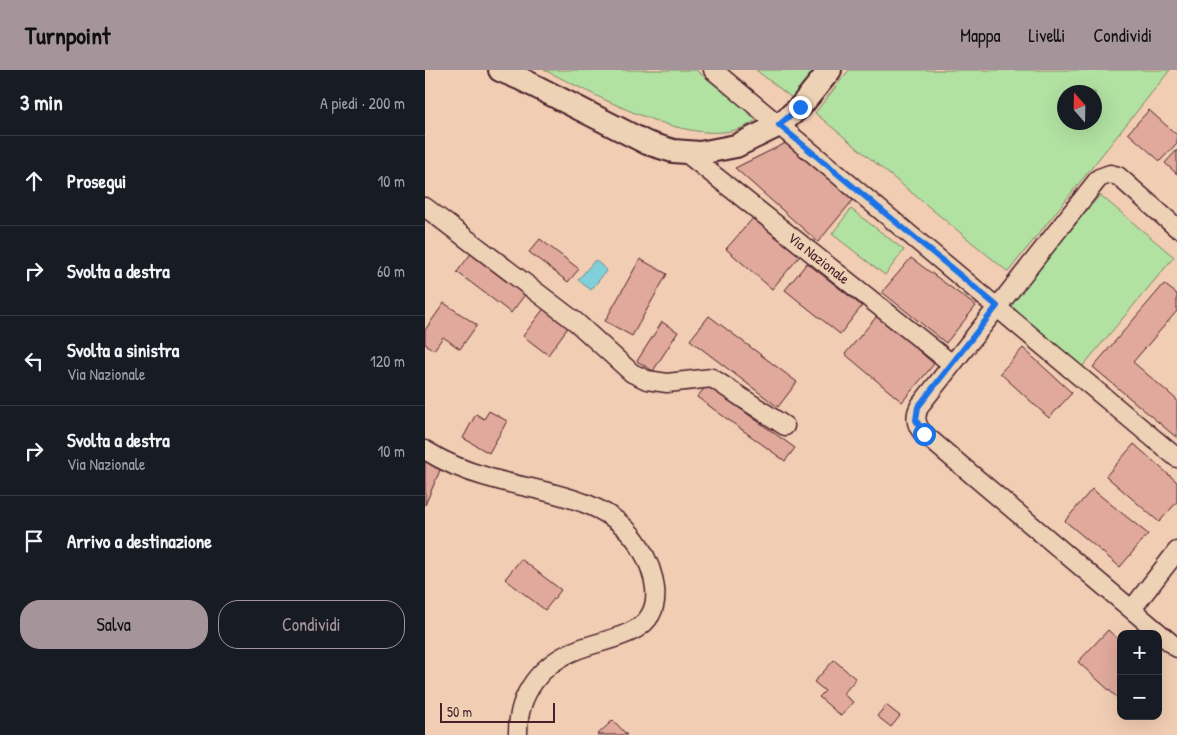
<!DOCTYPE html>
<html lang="it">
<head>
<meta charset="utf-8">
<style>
  :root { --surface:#171b24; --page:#20242c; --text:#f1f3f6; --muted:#9ea1a6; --line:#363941; --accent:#a6949b }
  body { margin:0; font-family:"Patrick Hand",sans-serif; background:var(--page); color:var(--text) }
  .controls { position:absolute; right:15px; bottom:15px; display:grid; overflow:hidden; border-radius:10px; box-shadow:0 5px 20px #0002 }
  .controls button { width:45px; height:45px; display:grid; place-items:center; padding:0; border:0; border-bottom:1px solid var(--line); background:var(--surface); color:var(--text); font:25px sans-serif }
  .compass { position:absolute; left:632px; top:15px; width:45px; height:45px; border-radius:50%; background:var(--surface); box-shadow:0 5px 20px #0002; rotate:340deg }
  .scale { position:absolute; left:15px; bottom:12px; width:115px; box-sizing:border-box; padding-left:5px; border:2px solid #4a1f2b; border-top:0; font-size:14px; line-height:18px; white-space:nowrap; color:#4a1f2b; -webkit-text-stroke:4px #eed2b5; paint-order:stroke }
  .stop { position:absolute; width:15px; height:15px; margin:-11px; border:4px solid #1a73e8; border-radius:50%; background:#fff }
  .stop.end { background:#1a73e8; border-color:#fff; box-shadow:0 1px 5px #0008 }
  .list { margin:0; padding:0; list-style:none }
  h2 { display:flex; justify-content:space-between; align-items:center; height:65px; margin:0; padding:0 20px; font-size:21px }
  h2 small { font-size:16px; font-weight:400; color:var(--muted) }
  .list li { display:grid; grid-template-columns:32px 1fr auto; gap:15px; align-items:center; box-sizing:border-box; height:90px; padding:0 20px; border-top:1px solid var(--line) }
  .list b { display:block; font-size:19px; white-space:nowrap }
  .list p { margin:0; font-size:16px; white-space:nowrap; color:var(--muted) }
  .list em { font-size:16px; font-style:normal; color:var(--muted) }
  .actions { display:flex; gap:10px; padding:15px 20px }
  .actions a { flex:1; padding:11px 0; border:1px solid var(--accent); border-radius:20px; text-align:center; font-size:18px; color:var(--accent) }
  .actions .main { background:var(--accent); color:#111 }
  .icon { flex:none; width:28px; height:28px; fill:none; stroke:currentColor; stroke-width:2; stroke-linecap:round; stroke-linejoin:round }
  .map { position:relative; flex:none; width:752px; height:665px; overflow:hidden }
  header { display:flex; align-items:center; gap:30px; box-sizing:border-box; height:70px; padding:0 25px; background:var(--accent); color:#111 }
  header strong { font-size:24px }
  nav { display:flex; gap:28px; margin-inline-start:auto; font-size:18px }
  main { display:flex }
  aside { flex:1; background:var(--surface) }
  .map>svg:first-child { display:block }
  .green { fill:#b1e2a2; stroke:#7e8066; fill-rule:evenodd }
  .water { fill:#7fd0d8; stroke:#6a8993 }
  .building { fill:#e0a99b; stroke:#4a1f2b }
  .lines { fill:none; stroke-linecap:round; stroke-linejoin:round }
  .minor-casing { stroke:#4a1f2b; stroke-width:21 }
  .tertiary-casing { stroke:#4a1f2b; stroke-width:26 }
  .minor { stroke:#eed2b5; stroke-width:18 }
  .tertiary { stroke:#eed2b5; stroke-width:22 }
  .route { stroke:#1a73e8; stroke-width:6 }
  .labels { text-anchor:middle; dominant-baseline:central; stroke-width:4.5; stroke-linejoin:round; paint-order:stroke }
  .street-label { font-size:15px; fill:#4a1f2b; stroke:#eed2b5 }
</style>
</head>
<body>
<header>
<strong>Turnpoint</strong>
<nav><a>Mappa</a><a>Livelli</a><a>Condividi</a></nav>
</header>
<main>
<aside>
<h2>3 min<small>A piedi · 200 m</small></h2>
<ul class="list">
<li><svg class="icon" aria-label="ahead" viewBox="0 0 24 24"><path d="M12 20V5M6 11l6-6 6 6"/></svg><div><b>Prosegui</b></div><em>10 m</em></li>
<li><svg class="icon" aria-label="right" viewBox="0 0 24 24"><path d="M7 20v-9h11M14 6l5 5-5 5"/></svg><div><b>Svolta a destra</b></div><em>60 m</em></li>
<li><svg class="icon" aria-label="left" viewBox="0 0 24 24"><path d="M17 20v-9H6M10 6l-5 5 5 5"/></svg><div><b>Svolta a sinistra</b><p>Via Nazionale</p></div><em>120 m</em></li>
<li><svg class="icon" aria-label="right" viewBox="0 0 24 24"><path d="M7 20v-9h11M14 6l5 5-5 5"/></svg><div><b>Svolta a destra</b><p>Via Nazionale</p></div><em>10 m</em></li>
<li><svg class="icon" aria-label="arrive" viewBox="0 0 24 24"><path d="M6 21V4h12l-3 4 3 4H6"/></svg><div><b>Arrivo a destinazione</b></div></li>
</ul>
<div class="actions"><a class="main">Salva</a><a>Condividi</a></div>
</aside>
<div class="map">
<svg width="752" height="665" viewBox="0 0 752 665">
  <rect width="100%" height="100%" fill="#f1cdb3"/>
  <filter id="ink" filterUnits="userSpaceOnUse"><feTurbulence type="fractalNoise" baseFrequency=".02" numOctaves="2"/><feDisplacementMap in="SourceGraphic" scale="10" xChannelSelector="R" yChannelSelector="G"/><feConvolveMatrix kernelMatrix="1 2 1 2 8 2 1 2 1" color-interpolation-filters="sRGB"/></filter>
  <g filter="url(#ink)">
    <g class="green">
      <path d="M119,0H271L332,49C282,91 169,23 119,0Z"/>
      <path d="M331,0H389L367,28Z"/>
      <path d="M424,0H745L583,202L390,43ZM670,22V52H640V22Z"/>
      <path d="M675,125L749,187L657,297L583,235Z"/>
      <path d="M426,139L479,180L460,205L407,164Z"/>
    </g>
    <path class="water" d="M170,190L182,200L166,220L153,210Z"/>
    <g class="building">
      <path d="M724,40L752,65V73L735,91L703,63Z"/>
      <path d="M361,73L428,130L393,172L310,98Z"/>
      <path d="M752,80V104L740,93Z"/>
      <path d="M329,147L375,186L347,219L301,179Z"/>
      <path d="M115,169L154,199L143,212L104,182Z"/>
      <path d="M48,181L102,222L86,243L32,202Z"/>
      <path d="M486,188L551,236L521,273L457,222Z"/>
      <path d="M215,189L242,204L207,266L180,251Z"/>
      <path d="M382,193L437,236L415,264L360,220Z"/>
      <path d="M739,214L752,224V241L708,292L752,330V368L668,297Z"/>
      <path d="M19,233L52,255L35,279L18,267L9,280L0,274V260Z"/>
      <path d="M120,237L144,256L123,285L98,266Z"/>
      <path d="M453,245L509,294L477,332L420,284Z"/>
      <path d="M284,246L372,312L353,337L265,270Z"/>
      <path d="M237,252L253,262L228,301L212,291Z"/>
      <path d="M598,278L647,323L624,348L575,303Z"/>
      <path d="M282,315L370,378L360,391L272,327Z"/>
      <path d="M64,341L82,351L64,383L38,368L51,344L59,349Z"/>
      <path d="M709,374L752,412V432L734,452L681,406Z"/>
      <path d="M0,391L16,398L0,435Z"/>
      <path d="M667,419L723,464L695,497L640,451Z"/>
      <path d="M96,489L136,520L120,540L80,509Z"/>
      <path d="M683,560L696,572V631L653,592Z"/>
      <path d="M409,590L431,609L418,624L428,632L416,646L394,627L400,621L389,612Z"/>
      <path d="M461,635L475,646L466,657L452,646Z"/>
      <path d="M188,650L202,665H172Z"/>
    </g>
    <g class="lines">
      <g class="minor-casing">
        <g id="minor">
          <path d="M288,0L752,388"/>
          <path d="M261,83L527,294"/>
          <path d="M0,137L151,252L207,303L222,310L242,313L287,308L360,356"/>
          <path d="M752,158L693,106L685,104L674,108L496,334C489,345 490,355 499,364L752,578"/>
          <path d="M0,380C19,392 40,401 62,407C113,423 183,425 214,475C229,500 243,540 211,559C194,569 173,572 154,579C116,593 92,624 93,665"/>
          <path d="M707,539L752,481"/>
        </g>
      </g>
      <g class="tertiary-casing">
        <path id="tertiary" d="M75,0L94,8L222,73L248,81L275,83L311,76L354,55L375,37L405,0"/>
      </g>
      <use href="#minor" class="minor"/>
      <use href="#tertiary" class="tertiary"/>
    </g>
  </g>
  <g class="lines" filter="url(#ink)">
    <path class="route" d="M375,37L354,55L572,236L493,337L491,350L499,364"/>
  </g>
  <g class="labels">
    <g class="street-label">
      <text transform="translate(394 188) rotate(38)">Via Nazionale</text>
    </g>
  </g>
</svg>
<div class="controls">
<button>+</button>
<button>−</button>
</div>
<svg class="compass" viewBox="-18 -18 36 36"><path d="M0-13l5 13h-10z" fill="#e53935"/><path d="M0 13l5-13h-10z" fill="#9ea1a6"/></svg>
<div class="scale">50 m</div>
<div class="stop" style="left:499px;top:364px"></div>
<div class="stop end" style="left:375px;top:37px"></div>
</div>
</main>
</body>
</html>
